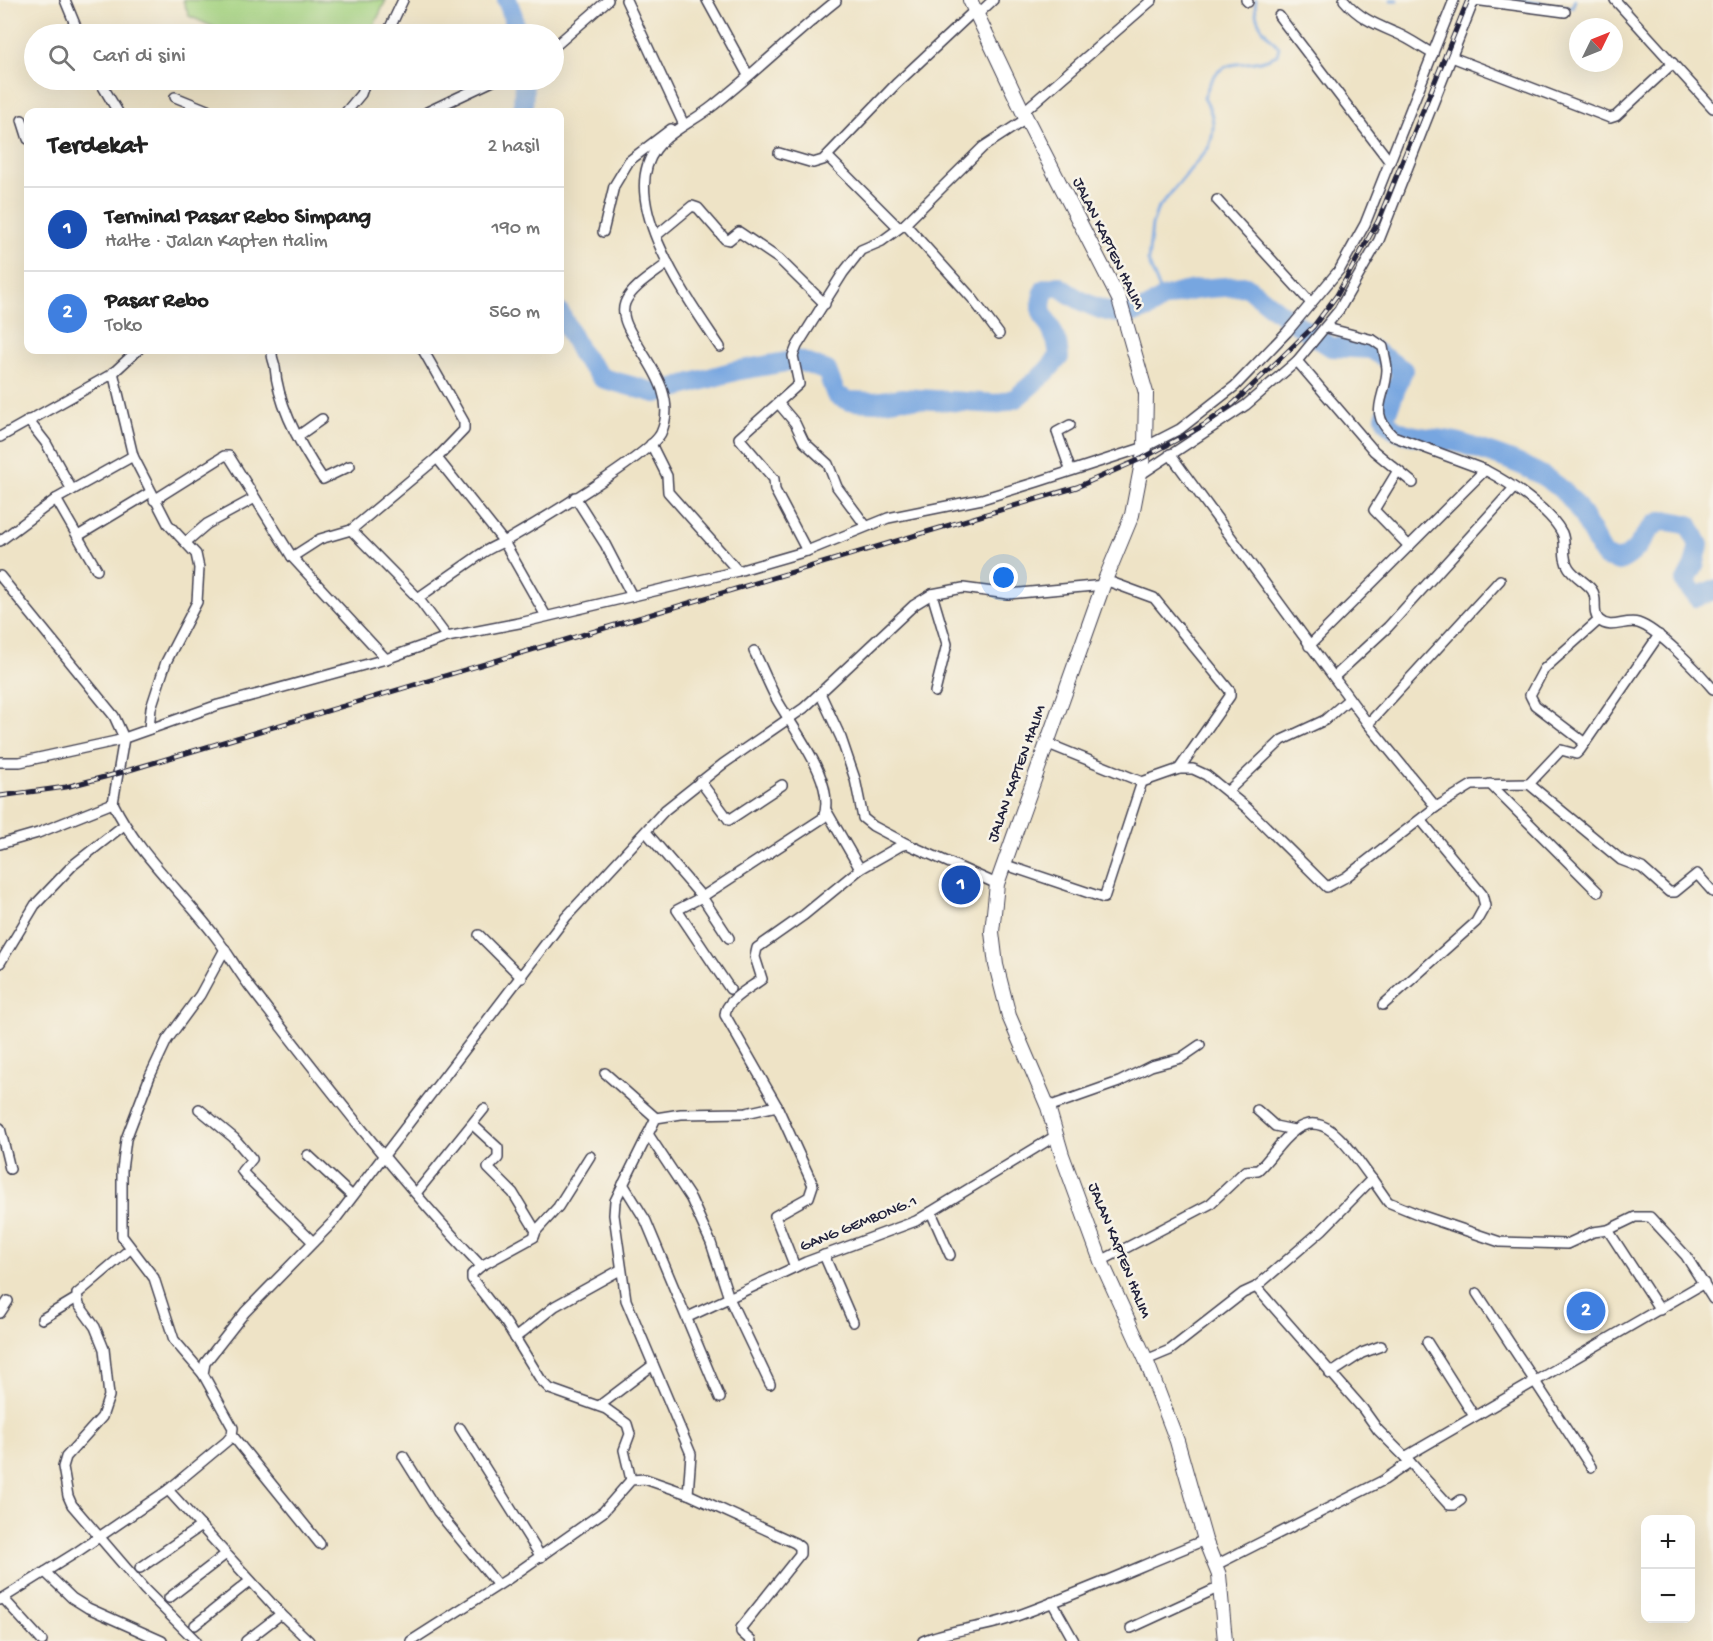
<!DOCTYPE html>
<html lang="id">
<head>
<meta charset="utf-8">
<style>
  :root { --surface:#fff; --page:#f2f2f2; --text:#222; --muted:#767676; --line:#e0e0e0; --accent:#d1495b }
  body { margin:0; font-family:"Gochi Hand",sans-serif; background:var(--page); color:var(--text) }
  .controls { position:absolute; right:18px; bottom:18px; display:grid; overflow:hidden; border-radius:12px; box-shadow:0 6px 24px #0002 }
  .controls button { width:54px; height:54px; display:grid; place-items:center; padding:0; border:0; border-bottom:2px solid var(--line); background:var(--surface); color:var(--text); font:30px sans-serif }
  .compass { position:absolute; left:1569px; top:18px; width:54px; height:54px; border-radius:50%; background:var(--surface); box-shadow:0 6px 24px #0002; rotate:47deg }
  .you { position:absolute; left:1004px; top:578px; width:21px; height:21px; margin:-15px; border:4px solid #fff; border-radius:50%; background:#1a73e8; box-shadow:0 0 0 9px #1a73e833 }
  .badge { display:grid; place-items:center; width:39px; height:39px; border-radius:50%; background:var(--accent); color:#fff; font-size:20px; font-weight:700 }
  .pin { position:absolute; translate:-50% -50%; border:3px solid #fff; box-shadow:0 2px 6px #0006 }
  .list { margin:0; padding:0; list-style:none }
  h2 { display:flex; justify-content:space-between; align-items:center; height:78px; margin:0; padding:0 24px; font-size:26px }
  h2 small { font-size:20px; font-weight:400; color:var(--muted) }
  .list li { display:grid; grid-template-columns:39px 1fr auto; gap:18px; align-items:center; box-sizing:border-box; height:84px; padding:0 24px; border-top:2px solid var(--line) }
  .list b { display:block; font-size:22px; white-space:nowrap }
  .list p { margin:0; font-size:20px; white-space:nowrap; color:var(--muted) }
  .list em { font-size:20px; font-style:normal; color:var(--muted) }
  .icon { flex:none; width:33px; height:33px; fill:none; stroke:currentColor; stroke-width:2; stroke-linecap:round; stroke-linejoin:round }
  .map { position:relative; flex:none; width:1713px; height:1641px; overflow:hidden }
  .search { position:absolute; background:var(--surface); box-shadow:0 6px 24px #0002; left:24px; top:24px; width:540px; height:66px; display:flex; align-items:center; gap:15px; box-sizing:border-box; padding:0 21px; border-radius:33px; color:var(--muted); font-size:22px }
  .panel { position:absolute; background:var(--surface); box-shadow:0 6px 24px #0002; left:24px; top:108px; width:540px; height:246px; border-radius:12px }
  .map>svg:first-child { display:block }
  .green { fill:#a3d17f; stroke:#627a5d; stroke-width:1.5 }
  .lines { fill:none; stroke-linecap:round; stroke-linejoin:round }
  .stream { stroke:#77a6e0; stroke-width:3 }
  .river { stroke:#77a6e0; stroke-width:20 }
  .street-casing { stroke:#413f50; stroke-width:12 }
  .primary-casing { stroke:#413f50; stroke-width:16 }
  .street { stroke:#fff; stroke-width:9 }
  .primary { stroke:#fff; stroke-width:14 }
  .rail-casing { stroke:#22223b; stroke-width:5 }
  .rail { stroke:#f7f3e8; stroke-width:3; stroke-dasharray:9; stroke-linecap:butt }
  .labels { text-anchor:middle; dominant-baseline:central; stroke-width:5; stroke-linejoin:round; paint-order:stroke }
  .street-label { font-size:16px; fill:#22223b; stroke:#f7f3e8 }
</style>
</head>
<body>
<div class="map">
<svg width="1713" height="1641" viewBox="0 0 1713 1641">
  <rect width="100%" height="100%" fill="#f7f3e8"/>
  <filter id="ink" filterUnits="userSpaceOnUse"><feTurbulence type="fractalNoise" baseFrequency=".0167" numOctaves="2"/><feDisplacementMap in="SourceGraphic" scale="12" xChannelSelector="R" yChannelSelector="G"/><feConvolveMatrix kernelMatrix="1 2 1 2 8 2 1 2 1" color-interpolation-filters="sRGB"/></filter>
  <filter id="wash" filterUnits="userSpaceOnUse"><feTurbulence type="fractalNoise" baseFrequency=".008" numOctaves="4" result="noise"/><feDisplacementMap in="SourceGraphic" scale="24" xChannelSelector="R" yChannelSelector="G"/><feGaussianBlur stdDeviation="1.35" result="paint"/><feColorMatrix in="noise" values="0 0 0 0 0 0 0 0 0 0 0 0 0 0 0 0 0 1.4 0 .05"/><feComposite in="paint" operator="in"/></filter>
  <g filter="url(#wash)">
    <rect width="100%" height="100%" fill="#eee3c6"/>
    <path class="green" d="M183,0H386L370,34H229L189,16Z"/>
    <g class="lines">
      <g class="stream">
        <path d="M1391,0H1397"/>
        <path d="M1512,0L1572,7L1575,0"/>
        <path d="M1163,298L1148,261L1152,225L1157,210L1209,147C1216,128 1214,114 1204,98C1220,48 1242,73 1277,55L1279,47C1265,33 1252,20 1256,0"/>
      </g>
      <g class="river">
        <path d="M507,0L513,16L515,34"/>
        <path d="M523,112L524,80"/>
        <path d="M560,313L581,354L602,378L656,393L735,371L797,360L827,371L836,395L849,401L875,402L903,398L997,404L1016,398L1046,372L1059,357C1058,351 1058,343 1055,338C1047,315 1035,316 1045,289L1058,286C1083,304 1116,322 1148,308C1154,305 1158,300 1164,298C1190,288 1219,287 1246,286L1283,315L1331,347L1371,349L1403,370L1385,417C1391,440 1442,437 1460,443C1496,455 1545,469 1570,498C1585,514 1593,539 1605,557L1619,561C1642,550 1642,534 1656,524C1664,518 1680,523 1689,525L1699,545L1694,566L1685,583L1697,597L1713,590"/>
      </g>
    </g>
  </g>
  <g filter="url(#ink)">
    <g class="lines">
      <g class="street-casing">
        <g id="street">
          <path d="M65,0L79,34"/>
          <path d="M626,0L684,125"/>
          <path d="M707,0L748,75"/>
          <path d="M1246,0L1248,2"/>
          <path d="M1344,0C1359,18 1375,24 1396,33C1408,38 1421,47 1433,54"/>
          <path d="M1474,0L1565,12"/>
          <path d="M1615,0L1713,108"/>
          <path d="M976,16L993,0"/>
          <path d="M1279,16L1390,162"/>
          <path d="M387,34L403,0"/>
          <path d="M554,47L608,0"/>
          <path d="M1449,56L1610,118L1616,116L1673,63"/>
          <path d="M99,80L118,112"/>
          <path d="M175,97L212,112"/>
          <path d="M346,112L361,94L366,80"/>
          <path d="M427,112L495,80"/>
          <path d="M1023,112L1152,0"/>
          <path d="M22,120L28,139"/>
          <path d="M779,153L813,163L823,160L896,84L974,11"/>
          <path d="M827,156L899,228"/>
          <path d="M1217,200L1311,303"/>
          <path d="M905,224L972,298L999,334"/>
          <path d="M603,232L614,186L629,161L671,129"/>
          <path d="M657,235L692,206L698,208L725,239L729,240L739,232L779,259L825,304"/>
          <path d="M1327,328L1373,340L1383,347C1384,354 1387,363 1387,370C1386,399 1367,411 1393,436L1485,470"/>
          <path d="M720,347C690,302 616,201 656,149C671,130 696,120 714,105C756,72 794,34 836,1"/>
          <path d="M273,350C270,356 274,360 275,367C278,407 301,447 323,479L350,466"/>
          <path d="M1297,361L1374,451L1413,483"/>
          <path d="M113,372L133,456L168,524L196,554L199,568L197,602L166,662L151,708L149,729"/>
          <path d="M779,404L795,423L804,442L828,464L837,487L866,526"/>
          <path d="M28,420L46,443L72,490"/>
          <path d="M298,436L322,419"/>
          <path d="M0,437L112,374L138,350"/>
          <path d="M651,444L667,476L668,492L738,571"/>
          <path d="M1170,454L1368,724L1436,807L1472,785L1529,784L1621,860L1642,868L1669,892H1675L1697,874L1713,892"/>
          <path d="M437,458L504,542L546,616"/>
          <path d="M1070,469L1057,432L1070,425"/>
          <path d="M1397,472L1374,510L1409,546"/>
          <path d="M1140,475L1246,405L1297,361L1339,310L1379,240L1474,0"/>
          <path d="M575,497L605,544L632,596"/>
          <path d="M56,499L97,570"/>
          <path d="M154,500L224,456H229L292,557L386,659"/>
          <path d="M351,530L418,598L447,637"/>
          <path d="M78,536L151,492"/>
          <path d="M0,541L56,499L133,456"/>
          <path d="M186,542L207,524L255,498"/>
          <path d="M807,551L775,490L774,479L739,438L799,384L793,356L797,346L843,273L861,250L882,241L905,224L983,147L1026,119"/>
          <path d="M292,557L320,539L351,530L437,458L464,430V422L423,350"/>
          <path d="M0,576L114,716L124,738L113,803L38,833L0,844"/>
          <path d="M1105,580L1154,598L1230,691V696L1179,769"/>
          <path d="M932,594L947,644L935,692"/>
          <path d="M418,598C439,583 460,569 481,554C489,548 500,544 509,539C535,524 651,454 661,433C685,380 613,335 625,303C631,287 656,273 668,263"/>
          <path d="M1309,646L1485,470C1508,482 1550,509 1562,533C1567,544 1561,557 1569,568C1575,577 1586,582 1592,590C1599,600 1591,612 1599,620C1611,631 1625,619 1638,623C1658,629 1699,672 1713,689"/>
          <path d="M1334,677L1388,627L1514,488"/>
          <path d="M820,693L841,738L855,779L863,818L873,826L907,844"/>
          <path d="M1368,724L1500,580"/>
          <path d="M1046,743L1142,782L1179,769H1193L1206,775L1247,808L1327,887L1346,877L1436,807"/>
          <path d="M1585,743L1535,705L1530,695L1544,669L1599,620"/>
          <path d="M0,762H20L116,741L218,705L386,659L447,637L524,622L738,571L807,551L888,518L982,499L1037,482L1145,447L1180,429L1235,386L1287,332L1340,269L1365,224L1454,0"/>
          <path d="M700,781L729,820L782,785"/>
          <path d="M1490,784L1598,892"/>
          <path d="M1529,784L1561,750L1576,754L1580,750L1659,635"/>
          <path d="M1228,791L1282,740L1325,720L1349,699"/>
          <path d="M113,803C138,854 181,891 215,936C229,954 240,975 254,992C327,1086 399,1180 481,1266L472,1274V1279L506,1323L541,1380L550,1389L606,1409L627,1424L630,1434L624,1450L631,1480"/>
          <path d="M826,810L860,869"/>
          <path d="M646,832L702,897L823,818C838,783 792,728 776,698C768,683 762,667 754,651"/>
          <path d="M1003,864L1104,898L1142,782"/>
          <path d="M479,935L522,978"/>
          <path d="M729,938L702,897L677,910L730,989"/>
          <path d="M0,963L35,905L73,865L124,825"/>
          <path d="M1383,1005L1476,922L1485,906L1482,894L1421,820"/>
          <path d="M605,1073L656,1118"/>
          <path d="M1048,1107L1119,1082L1151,1066L1181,1058L1200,1045"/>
          <path d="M199,1109L234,1138L252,1159L242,1171L246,1176L313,1242"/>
          <path d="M1257,1110L1275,1126L1294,1130"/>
          <path d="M473,1125L498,1148V1158L488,1168L513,1193L536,1231L534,1237L481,1266"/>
          <path d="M0,1128L10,1169"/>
          <path d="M648,1134L691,1199L711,1243L729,1298L770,1384"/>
          <path d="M308,1155L352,1196"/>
          <path d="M623,1184L646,1221L720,1398"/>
          <path d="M417,1192L484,1109"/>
          <path d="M931,1212L950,1255"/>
          <path d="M1608,1230L1660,1310"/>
          <path d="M536,1231L558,1207L590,1156"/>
          <path d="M130,1249L77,1294L79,1305L95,1327L104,1349L109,1396L102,1417L66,1457L63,1467L68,1496L72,1505L145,1590L196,1641"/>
          <path d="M824,1255L853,1322"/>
          <path d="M1101,1261L1210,1204L1245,1171L1258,1170C1271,1158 1280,1141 1294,1131C1327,1105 1354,1157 1372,1179"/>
          <path d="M795,1267L775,1216L809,1197L813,1185L777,1106L725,1015C725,1000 752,987 762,979L755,957L757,948L804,915L860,869L900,846L907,844L997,884"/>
          <path d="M1256,1287L1363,1409L1378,1430L1405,1457"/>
          <path d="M1477,1293L1591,1467"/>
          <path d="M0,1313L8,1301"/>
          <path d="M688,1317L806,1262L916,1221L1057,1135"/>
          <path d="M42,1319L77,1298"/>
          <path d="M515,1338L555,1306L620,1270"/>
          <path d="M1427,1342L1474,1416"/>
          <path d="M1146,1360L1170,1350L1243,1293L1256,1287L1322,1230L1372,1179L1388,1202L1420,1215L1500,1242L1567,1244L1593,1232L1608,1230L1635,1217H1650L1686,1256L1713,1299"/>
          <path d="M203,1374L174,1340L154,1278L122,1236V1170L126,1139L150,1076L167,1040L200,995L225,949"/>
          <path d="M1330,1374L1362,1353L1381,1346"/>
          <path d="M599,1406L653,1365"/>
          <path d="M460,1428L541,1557"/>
          <path d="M232,1435L320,1544"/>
          <path d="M403,1456L438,1512L497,1584"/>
          <path d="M1410,1462L1449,1505H1454L1461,1500"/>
          <path d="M168,1490L281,1614L309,1641"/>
          <path d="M688,1494L795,1543L800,1547V1554L741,1628V1632L751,1641"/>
          <path d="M1216,1565L1384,1480L1410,1462L1405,1457L1704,1283"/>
          <path d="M140,1568L201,1526"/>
          <path d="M45,1572L72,1598L88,1608L162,1641"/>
          <path d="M3,1598L42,1641"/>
          <path d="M169,1598L226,1554"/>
          <path d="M0,1600L77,1552L168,1490L227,1441L232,1435L233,1428L203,1374L205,1363L245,1312L334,1221L566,917L665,810L723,764L804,708L914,605L932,594L963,588L1008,594L1104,585"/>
          <path d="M1052,1602L1074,1641"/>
          <path d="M195,1625L250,1581"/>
          <path d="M1131,1628L1220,1587"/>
          <path d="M246,1641L281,1614"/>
          <path d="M411,1641L508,1579L603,1512L631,1480L645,1479L688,1494L691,1454L626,1300L614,1215L615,1201L656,1118L681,1114L746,1113L777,1106"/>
          <path d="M923,1641C950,1629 980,1629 1008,1619C1074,1596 1140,1566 1205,1540"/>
        </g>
      </g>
      <g class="primary-casing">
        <path id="primary" d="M970,0L1023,112L1119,299L1146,393L1145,447L1132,515L1105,580L997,884L992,932L996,965L1009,1016L1048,1107L1062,1155L1101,1261L1146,1360L1177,1441L1205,1540L1219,1575L1225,1641"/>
      </g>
      <use href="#street" class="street"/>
      <use href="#primary" class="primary"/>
      <g class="rail-casing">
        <path id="rail" d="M0,796L66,787L116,774L1077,487L1143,458L1204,425L1233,404L1313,327L1337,295L1378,221L1468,0"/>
      </g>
      <use href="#rail" class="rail"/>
    </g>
  </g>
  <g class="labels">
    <g class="street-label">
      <text transform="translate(1107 244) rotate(64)">JALAN KAPTEN HALIM</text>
      <text transform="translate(1018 774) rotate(-70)">JALAN KAPTEN HALIM</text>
      <text transform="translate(859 1225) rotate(-22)">GANG GEMBONG.1</text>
      <text transform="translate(1118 1251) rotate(68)">JALAN KAPTEN HALIM</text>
    </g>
  </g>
</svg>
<div class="controls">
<button>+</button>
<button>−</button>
</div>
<svg class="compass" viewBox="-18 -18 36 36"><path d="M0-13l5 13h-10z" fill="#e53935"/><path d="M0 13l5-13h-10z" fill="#767676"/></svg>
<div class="you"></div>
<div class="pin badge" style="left:961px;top:885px;background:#1a4fb4">1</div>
<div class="pin badge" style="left:1586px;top:1311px;background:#3f7fe0">2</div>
<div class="search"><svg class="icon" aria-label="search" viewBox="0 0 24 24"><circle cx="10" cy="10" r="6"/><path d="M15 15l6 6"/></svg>Cari di sini</div>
<section class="panel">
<h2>Terdekat<small>2 hasil</small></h2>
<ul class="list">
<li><span class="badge" style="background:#1a4fb4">1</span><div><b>Terminal Pasar Rebo Simpang</b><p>Halte · Jalan Kapten Halim</p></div><em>190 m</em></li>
<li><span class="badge" style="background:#3f7fe0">2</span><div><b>Pasar Rebo</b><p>Toko</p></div><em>560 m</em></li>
</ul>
</section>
</div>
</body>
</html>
